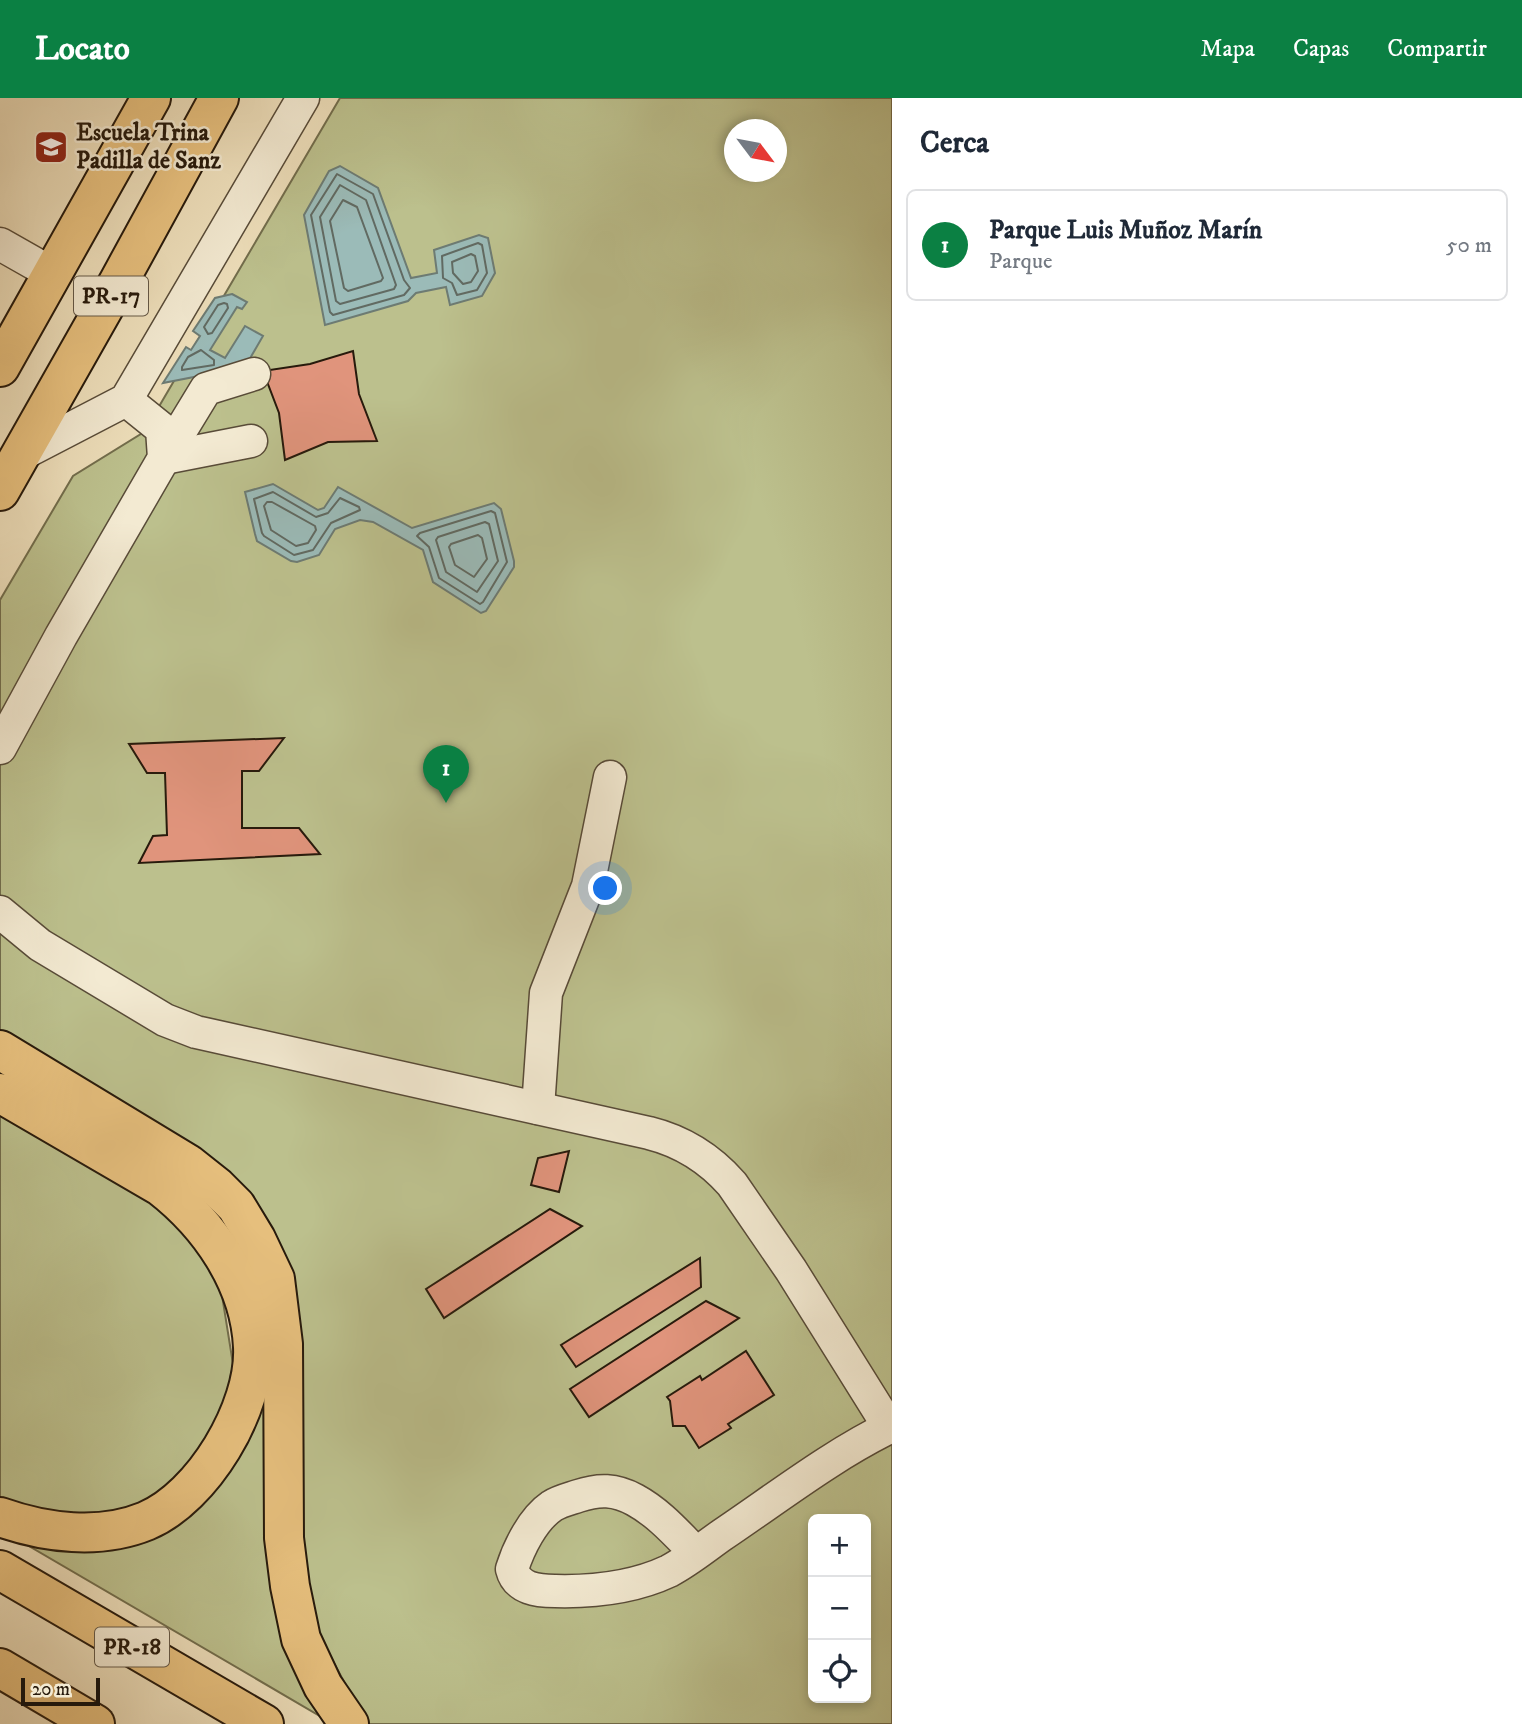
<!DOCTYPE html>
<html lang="es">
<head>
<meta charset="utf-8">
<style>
  :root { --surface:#fff; --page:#f6f6f7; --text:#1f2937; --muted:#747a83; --line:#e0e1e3; --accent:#0b8043 }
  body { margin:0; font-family:"IM FELL DW Pica",serif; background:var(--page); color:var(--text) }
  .controls { position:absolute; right:21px; bottom:21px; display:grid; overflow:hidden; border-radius:10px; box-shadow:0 4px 10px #0003 }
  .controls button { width:63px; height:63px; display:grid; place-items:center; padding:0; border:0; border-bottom:2px solid var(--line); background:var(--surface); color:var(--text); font:35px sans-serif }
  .compass { position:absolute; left:724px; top:21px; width:63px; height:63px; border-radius:50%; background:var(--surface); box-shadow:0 4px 10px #0003; rotate:122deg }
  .scale { position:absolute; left:21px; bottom:18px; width:79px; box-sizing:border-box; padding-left:7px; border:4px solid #271a0c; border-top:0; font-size:19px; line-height:24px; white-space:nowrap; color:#271a0c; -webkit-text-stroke:5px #f3ead2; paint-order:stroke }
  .you { position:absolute; left:606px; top:791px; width:24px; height:24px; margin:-18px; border:5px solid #fff; border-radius:50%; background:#1a73e8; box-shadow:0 0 0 10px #1a73e833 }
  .badge { display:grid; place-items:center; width:46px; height:46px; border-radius:50%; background:var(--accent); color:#fff; font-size:23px; font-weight:700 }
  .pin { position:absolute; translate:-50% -58px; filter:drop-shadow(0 2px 4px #0008) }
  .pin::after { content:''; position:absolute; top:37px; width:24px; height:21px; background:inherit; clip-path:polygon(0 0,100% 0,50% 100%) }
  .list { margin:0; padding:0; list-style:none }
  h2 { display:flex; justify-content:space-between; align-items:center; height:91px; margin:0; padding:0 28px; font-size:30px }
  h2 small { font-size:23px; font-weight:400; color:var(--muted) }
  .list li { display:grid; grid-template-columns:46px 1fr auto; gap:21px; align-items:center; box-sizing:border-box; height:112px; margin:0 14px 14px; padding:0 14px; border:2px solid var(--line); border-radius:10px }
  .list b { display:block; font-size:26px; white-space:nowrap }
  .list p { margin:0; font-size:23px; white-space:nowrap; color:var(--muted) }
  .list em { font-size:23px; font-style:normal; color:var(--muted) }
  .icon { flex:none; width:38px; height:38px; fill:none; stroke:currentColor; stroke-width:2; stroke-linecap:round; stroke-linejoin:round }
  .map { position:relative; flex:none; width:892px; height:1626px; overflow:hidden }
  header { display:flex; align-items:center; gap:42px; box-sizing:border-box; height:98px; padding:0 35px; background:var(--accent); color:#fff }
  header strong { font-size:33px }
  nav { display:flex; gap:38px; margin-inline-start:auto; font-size:24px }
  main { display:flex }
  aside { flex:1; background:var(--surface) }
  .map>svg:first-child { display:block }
  .green { fill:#bcc08d; stroke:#726d4c; stroke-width:2; fill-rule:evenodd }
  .water { fill:#9bbbb8; stroke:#6d7b73; stroke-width:2 }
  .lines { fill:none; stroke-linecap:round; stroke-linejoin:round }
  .shore { stroke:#616a62; stroke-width:2 }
  .building { fill:#e0947c; stroke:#271a0c; stroke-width:2 }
  .minor-casing { stroke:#584b38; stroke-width:35 }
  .major-casing { stroke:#271a0c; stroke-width:42 }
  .highway-casing { stroke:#271a0c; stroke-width:42 }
  .minor { stroke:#f3ead2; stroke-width:32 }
  .major { stroke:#e6bf7d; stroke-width:38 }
  .highway { stroke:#e6bf7d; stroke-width:38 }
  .labels { text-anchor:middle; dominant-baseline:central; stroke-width:5; stroke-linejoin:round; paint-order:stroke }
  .shield { fill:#f3ead2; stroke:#645847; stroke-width:2 }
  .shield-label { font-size:23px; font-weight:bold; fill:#271a0c }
  .poi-label { font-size:24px; font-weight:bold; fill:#271a0c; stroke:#f3ead2; text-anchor:start }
</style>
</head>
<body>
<header>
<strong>Locato</strong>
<nav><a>Mapa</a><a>Capas</a><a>Compartir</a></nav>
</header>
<main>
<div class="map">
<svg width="892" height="1626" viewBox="0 0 892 1626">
  <rect width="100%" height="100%" fill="#eddeba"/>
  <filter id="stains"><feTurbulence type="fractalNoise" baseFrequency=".00286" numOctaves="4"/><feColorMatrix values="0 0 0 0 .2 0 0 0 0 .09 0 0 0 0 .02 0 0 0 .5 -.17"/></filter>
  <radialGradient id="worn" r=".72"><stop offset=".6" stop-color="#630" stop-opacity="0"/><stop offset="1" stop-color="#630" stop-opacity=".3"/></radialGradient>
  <g class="green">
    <path d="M340,0H892V1626H369L364,1621L312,1524L298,1468L289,1174L0,938V502L73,378L144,334ZM734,32H776V74H734ZM813,1421H866V1600H813Z"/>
    <path d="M0,1016L180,1122L221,1191L233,1266L223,1318L191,1369L146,1404L104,1419L0,1412Z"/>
    <path d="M258,1303L269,1305L325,1621L17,1441L137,1442Z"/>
  </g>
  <g class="water">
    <path d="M340,68L378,90L411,180L437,175L434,152L479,137L488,140L495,175L482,198L450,207L446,189L416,195L408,203L325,227L304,117L329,73Z"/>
    <path d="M232,196L247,204L242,211L237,209L210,252L225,260L245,228L263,238L245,269L163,285L186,249L191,252L200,238L193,233L215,200Z"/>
    <path d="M273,386L318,412L324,410L338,389L412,430L494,405L501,411L514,463V469L486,513L481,515L433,484L423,452L373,424L360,422L335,431L319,457L297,464L291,463L257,443L255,436L245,394Z"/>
  </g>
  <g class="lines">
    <g class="shore">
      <path d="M337,76L373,96L404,182L410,190L404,197L333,217L330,214L311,117Z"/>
      <path d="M340,87L366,102L396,187L394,191L340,206L336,203L320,119Z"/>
      <path d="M343,102L357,109L383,180L381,183L348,193L344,190L330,123Z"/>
      <path d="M478,145L482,147L487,175L477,192L457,197L452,185L443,180L442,158Z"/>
      <path d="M471,156L475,158L478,173L471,184L463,186L453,175L452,164Z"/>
      <path d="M224,205L227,206L228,210L212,235L208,236L204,229L218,207Z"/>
      <path d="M201,252L214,262V267L182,272V269L188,259Z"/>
      <path d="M273,394L316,419L328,415L340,400L359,409L360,412L331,425L313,452L294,457L264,438L262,435L254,401Z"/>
      <path d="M267,404H272L315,428L316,432L308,445L296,448L271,432L264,408Z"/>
      <path d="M491,413L495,415L507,464L483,504L480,506L439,480L429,449L417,438L420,435Z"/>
      <path d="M485,424L489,426L498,463L477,494L446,474L436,442L438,439Z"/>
      <path d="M478,437L482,440L487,461L474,479L455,467L449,449L451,446Z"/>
    </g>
  </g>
  <g class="building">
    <path d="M353,253L359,296L377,343L328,344L285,362L279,315L263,273L310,266Z"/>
    <path d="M284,640L259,673H242V730H299L320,756L139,765L153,738L167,737L165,675H147L129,646Z"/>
    <path d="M569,1053L559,1094L531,1087L538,1060Z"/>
    <path d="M550,1111L582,1128L444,1220L426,1191Z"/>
    <path d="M700,1160L701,1189L576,1269L561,1247Z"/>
    <path d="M706,1203L739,1220L589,1319L570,1291Z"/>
    <path d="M746,1253L774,1297L728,1326L731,1330L699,1350L685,1328H673L670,1303L667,1299L700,1278L702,1282Z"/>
  </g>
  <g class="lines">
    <g class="minor-casing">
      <g id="minor">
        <path d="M0,146L53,176"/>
        <path d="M22,356L126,302L303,0"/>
        <path d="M164,360L206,291L254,276"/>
        <path d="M164,360L251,343"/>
        <path d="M0,650L61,538L164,360L162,331L126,302"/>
        <path d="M0,814L40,847L165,922L196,934L649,1035C681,1043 710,1061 732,1086L791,1172L889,1329"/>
        <path d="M538,1010L546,895L588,788L610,679"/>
        <path d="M696,1455C677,1436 659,1415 635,1402C615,1391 599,1391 578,1398C569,1401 560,1403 552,1408C533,1421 519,1449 512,1471C517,1491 538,1493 555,1493C594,1494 633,1490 669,1473C688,1463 705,1449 722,1437C777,1400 832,1357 892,1328"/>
      </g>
    </g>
    <g class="major-casing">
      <g id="major">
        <path d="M0,269L151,0"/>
        <path d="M0,393L119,183L219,0"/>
      </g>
    </g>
    <g class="highway-casing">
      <g id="highway">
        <path d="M0,952L188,1066L217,1089L236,1108L256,1141L275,1181L283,1246L284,1440L290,1488L301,1541L323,1588L349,1626"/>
        <path d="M0,995L160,1088C209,1126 250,1184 253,1249C256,1310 203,1399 146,1423C100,1442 45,1435 0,1419"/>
        <path d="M0,1472L264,1626"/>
        <path d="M0,1570L95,1626"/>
      </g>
    </g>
    <use href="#minor" class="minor"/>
    <use href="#major" class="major"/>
    <use href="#highway" class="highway"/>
  </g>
  <defs>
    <g id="school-square" transform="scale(1.75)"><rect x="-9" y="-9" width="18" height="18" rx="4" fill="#8f2418" stroke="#f3ead2"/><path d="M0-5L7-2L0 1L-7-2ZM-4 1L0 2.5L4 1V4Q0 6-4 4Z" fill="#fff"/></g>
  </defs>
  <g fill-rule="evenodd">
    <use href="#school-square" x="51" y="49"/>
  </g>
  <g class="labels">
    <g class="shield">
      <rect x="74" y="178.5" width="74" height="39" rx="5"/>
      <rect x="95" y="1529.5" width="74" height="39" rx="5"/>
    </g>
    <g class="shield-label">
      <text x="111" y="198">PR-17</text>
      <text x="132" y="1549">PR-18</text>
    </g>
    <g class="poi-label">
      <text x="76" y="35">Escuela Trina<tspan x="76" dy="28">Padilla de Sanz</tspan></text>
    </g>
  </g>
  <rect width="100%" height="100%" filter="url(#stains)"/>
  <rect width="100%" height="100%" fill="url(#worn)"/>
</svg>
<div class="controls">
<button>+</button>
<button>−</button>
<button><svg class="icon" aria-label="locate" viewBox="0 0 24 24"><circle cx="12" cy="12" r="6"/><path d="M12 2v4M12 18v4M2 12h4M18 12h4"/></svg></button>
</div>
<svg class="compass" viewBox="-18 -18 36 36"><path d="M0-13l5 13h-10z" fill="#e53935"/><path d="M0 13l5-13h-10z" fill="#747a83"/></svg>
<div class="scale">20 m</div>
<div class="you"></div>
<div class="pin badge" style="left:446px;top:705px">1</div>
</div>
<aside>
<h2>Cerca<small></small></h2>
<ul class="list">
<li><span class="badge">1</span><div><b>Parque Luis Muñoz Marín</b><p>Parque</p></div><em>50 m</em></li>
</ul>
</aside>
</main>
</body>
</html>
